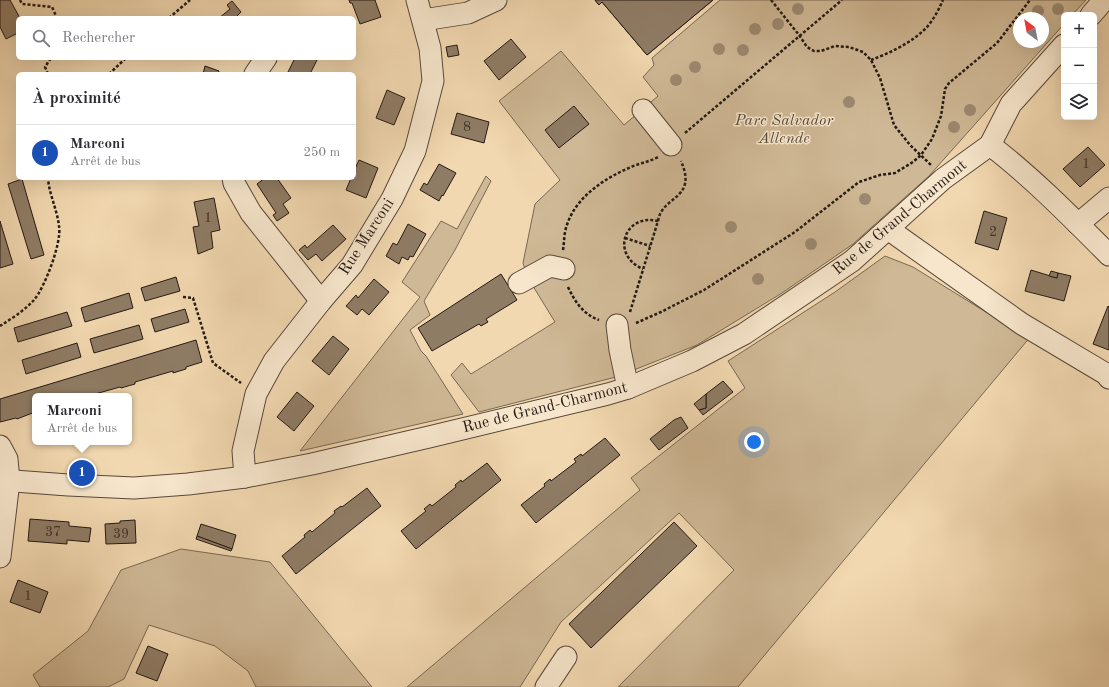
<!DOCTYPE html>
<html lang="fr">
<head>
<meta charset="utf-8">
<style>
  :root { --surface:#fff; --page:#f2f2f3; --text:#2b2b33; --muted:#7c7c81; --line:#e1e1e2; --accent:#8f2418 }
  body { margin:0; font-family:"Old Standard TT",serif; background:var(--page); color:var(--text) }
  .controls { position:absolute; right:12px; top:12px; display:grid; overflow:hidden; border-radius:6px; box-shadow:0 4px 16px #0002 }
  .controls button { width:36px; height:36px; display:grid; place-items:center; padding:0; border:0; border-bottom:1px solid var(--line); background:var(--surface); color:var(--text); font:20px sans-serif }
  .compass { position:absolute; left:1013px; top:12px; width:36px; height:36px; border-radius:50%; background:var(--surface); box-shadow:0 4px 16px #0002; rotate:328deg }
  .you { position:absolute; left:754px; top:442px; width:14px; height:14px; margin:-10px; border:3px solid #fff; border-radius:50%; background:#1a73e8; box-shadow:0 0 0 6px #1a73e833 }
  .badge { display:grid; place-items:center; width:26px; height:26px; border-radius:50%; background:var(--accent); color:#fff; font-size:13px; font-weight:700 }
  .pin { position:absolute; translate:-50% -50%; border:2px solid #fff; box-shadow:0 1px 4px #0006 }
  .popup { position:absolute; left:32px; top:393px; width:100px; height:52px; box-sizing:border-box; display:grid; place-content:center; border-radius:6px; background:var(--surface); filter:drop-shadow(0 1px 3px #0005); font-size:13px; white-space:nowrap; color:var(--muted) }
  .popup b { font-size:15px; color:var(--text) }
  .popup::after { content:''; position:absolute; left:50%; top:100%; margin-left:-8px; border:8px solid transparent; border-top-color:var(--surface) }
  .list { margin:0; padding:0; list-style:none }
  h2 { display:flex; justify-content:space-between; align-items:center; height:52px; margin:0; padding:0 16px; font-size:17px }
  h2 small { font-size:13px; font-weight:400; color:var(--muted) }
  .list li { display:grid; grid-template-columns:26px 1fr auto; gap:12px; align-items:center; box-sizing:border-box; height:56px; padding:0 16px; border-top:1px solid var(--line) }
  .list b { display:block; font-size:15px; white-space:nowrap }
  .list p { margin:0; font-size:13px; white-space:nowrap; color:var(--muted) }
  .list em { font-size:13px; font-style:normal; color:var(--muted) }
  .icon { flex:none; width:22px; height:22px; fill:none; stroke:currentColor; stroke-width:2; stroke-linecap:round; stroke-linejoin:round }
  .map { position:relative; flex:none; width:1109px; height:687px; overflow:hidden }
  .search { position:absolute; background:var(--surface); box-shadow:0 4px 16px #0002; left:16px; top:16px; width:340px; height:44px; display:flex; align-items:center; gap:10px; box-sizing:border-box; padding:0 14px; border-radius:6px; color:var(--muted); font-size:15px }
  .panel { position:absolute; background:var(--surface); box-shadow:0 4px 16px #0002; left:16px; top:72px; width:340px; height:108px; border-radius:6px }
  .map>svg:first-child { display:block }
  .green { fill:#cfb895; stroke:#7a6854; fill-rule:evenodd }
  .building { fill:#8f7c65; stroke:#241914 }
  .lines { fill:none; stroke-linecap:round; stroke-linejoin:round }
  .minor-casing { stroke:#58493b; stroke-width:23 }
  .path { stroke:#241914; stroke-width:2.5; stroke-dasharray:3 2; stroke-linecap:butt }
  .minor { stroke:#f7e6cc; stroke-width:21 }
  .tree { fill:#9d8970 }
  .labels { text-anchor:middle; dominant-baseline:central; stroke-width:3; stroke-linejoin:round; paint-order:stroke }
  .number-label { font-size:14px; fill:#3f3228 }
  .park-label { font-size:16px; font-style:italic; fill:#57493b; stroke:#f7e6cc }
  .street-label { font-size:16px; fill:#241914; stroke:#f7e6cc }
</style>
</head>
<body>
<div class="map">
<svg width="1109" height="687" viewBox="0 0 1109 687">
  <rect width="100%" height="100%" fill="#f2d8b0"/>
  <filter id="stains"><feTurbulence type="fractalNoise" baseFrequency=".005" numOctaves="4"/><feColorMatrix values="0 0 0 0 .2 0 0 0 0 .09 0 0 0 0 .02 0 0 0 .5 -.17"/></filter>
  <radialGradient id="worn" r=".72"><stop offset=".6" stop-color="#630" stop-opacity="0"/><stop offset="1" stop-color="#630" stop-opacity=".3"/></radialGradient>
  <g class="green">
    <path d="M720,0H1086L1072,15H1064V24L929,176L853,244L782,293L697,345L616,377L479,412L451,375L462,363L471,374L555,322L528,278L523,263L535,204L560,180L499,101L561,51L624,125L658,96L643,77L654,65L652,58ZM1019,18H1043V42H1019Z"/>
    <path d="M486,176L491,181L455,250L424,301L430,315L410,330L421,351L426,356L463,414L300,451L420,297L402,282L441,221L457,229Z"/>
    <path d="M885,256L913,267L994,317L1031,336L738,687H618L734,570L679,513L561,622L520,687H407L640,490L631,478L745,388L728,361L835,292Z"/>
    <path d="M181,549L270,562L372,687H256L248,671L215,646L149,625L124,679L108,687H40L33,675L88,631L121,570Z"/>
  </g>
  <g class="building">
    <path d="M0,0H10L20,18H18V33L6,39L0,27Z"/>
    <path d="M349,0H375L381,17L360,24L352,3H350Z"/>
    <path d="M595,0H632L648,21L674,0H713L647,55L602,2L599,5Z"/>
    <path d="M595,0H713L647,55L602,2L599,5Z"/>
    <path d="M232,1L241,12L235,18H219L230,9L227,5Z"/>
    <path d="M511,39L526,57L499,80L484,61Z"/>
    <path d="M457,45L459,55L448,57L446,47Z"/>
    <path d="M295,58H318L310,74H287Z"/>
    <path d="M205,66L219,71L218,74H203Z"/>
    <path d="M387,90L405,98L394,125L376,118Z"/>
    <path d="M574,106L589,124L559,148L545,130Z"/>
    <path d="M457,113L489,122L484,143L451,134Z"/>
    <path d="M1088,147L1105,165L1080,187L1063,169Z"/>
    <path d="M359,160L378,168L366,198L346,190L351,178H354V171Z"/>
    <path d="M439,164L456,173L443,196L442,195L439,201L420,190L424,183L427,185Z"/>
    <path d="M265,178H277L291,198L283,204L289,213L277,221L273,215L276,213L257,184Z"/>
    <path d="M22,179L44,255L31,259L8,184Z"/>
    <path d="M214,198L220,230L211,232L213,248L198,254L193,227L199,226L194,202Z"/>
    <path d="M984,211L1007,218L998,250L975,243Z"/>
    <path d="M0,221L13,264L0,268Z"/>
    <path d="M408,224L426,234L413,257L410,256L408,260L402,257L399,264L386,256L393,243L397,245Z"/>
    <path d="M333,225L346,239L322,261L316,254L308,260L299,250L305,245L307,248Z"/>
    <path d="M1031,270L1057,278L1058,273L1071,276L1064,301L1025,291Z"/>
    <path d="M1051,271L1058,273L1057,278L1049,276Z"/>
    <path d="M501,274L517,300L486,319L488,322L481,326L479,324L432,351L418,328Z"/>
    <path d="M176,277L180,291L145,301L141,288Z"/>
    <path d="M374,279L389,292L369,315L362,309L357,315L346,306L356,295L358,298Z"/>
    <path d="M129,293L133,308L85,322L81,308Z"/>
    <path d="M1108,306L1109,307V350L1093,344Z"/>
    <path d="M185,309L189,322L155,332L151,319Z"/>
    <path d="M67,312L72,326L18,342L14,328Z"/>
    <path d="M139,325L143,339L94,353L90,339Z"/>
    <path d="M333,336L349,349L329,375L312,361Z"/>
    <path d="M196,340L202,362L186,367V369L173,373V371L135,382V384L121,388L120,387L88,396H35V412L17,419L16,418L0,422V399Z"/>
    <path d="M77,343L81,357L26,374L22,360Z"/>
    <path d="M723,381L733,392L703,415L699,410L706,408V394Z"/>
    <path d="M297,392L314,406L294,431L277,417Z"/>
    <path d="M706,394V408L699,410L694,404Z"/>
    <path d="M681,417L688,428L659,450L650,439L674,420Z"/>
    <path d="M605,438L620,455L536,523L521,505L545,486L544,484L550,479L551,481L576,462L574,459L581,454L582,456Z"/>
    <path d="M487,463L501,480L416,549L401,531L426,511L424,509L430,504L432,506L456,487L455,485L461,480L462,482Z"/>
    <path d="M367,488L381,506L296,574L282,556L305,537L304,535L310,530L312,532L335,513L334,511L341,506L342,507Z"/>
    <path d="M30,519L69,522V526L91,528L89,542L67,540V544L28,541Z"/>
    <path d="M135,520L136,543L106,544L105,524L120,523V521Z"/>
    <path d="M674,522L697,546L591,648L569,624Z"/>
    <path d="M201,524L236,535L232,549L197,536Z"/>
    <path d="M197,536L232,549L231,551L196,539Z"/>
    <path d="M18,580L48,592L40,613L10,602Z"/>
    <path d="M148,646L168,654L157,681L136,673Z"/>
  </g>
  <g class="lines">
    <g class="minor-casing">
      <g id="minor">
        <path d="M1091,15L1104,0"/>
        <path d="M423,20L468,13L496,0"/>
        <path d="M255,74L266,58"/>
        <path d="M643,110L671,145"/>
        <path d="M990,145C1033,178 1071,217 1109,255"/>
        <path d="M233,178L234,183L251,213L321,301"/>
        <path d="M1078,224L1109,198"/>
        <path d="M888,229L1022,324L1106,374L1109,378"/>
        <path d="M519,283L550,266L564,269"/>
        <path d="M617,325L620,350L628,388"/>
        <path d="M0,446L7,459L9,481L0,557"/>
        <path d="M245,477L243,451L256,394L274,361L321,301L352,265L392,199L415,151L433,81L430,48L417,0"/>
        <path d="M0,480L68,485L134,488L188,484L245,477L312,464L429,437L608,394L628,388L692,361L744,334L852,261L943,179L990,145L1011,104L1064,45"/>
        <path d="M546,687L566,657"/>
      </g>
    </g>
    <g class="path">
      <path d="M20,0L22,4L52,7L57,18"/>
      <path d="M771,0L799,35L807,47L814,51H821L835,46L849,47L863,52L871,60L880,78L894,125L910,145L931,165"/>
      <path d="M169,18L190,0"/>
      <path d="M871,60C890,53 913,42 927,27C934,19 939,9 943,0"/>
      <path d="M48,74L45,67L51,58"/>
      <path d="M109,74L126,58"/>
      <path d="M685,133L842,0"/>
      <path d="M658,221C662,195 698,200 681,161"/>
      <path d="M625,238L650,246"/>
      <path d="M563,250C564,244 564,238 565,232C572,199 603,179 631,167C640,163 649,162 658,157"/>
      <path d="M568,287C575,302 583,314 599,320"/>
      <path d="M183,297L193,298L213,363L241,383"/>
      <path d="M630,312L658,221C624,213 610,255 643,269"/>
      <path d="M636,323L661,312L704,290L795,232L859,182L880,175L895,173L913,162L921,155L932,139L941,116L945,89L949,83L997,43L1030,0"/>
      <path d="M0,326C11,319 25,310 34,300C45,287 62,242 59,226C57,209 49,194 48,178"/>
    </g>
    <use href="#minor" class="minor"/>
  </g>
  <g class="tree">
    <circle cx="798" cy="9" r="6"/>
    <circle cx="1058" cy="9" r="6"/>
    <circle cx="1038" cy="11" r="6"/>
    <circle cx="778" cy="24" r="6"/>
    <circle cx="755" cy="29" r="6"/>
    <circle cx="719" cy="49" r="6"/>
    <circle cx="743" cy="50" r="6"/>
    <circle cx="695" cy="67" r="6"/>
    <circle cx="676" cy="80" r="6"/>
    <circle cx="849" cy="102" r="6"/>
    <circle cx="970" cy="110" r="6"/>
    <circle cx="954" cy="127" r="6"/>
    <circle cx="865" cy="199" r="6"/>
    <circle cx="731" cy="227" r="6"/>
    <circle cx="811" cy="244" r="6"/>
    <circle cx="758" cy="279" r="6"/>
  </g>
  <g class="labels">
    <g class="number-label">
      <text x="467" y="127">8</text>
      <text x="1086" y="164">1</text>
      <text x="208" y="218">1</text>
      <text x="993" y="232">2</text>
      <text x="53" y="532">37</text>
      <text x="121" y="534">39</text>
      <text x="28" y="596">1</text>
    </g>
    <g class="park-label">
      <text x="784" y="121">Parc Salvador<tspan x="784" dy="18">Allende</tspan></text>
    </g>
    <g class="street-label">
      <text transform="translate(900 218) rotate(-40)">Rue de Grand-Charmont</text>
      <text transform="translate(367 237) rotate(-57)">Rue Marconi</text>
      <text transform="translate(545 408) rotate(-14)">Rue de Grand-Charmont</text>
    </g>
  </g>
  <rect width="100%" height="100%" filter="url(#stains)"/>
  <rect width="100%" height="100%" fill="url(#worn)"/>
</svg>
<div class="controls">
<button>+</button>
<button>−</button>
<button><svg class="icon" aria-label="layers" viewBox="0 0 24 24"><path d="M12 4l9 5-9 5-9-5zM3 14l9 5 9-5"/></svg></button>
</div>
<svg class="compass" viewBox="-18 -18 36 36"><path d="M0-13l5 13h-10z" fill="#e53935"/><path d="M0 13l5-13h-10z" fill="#7c7c81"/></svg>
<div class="you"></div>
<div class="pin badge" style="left:82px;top:473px;background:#1a4fb4">1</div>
<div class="popup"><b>Marconi</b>Arrêt de bus</div>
<div class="search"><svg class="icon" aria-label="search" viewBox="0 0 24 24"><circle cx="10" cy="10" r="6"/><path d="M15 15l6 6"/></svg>Rechercher</div>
<section class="panel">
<h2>À proximité<small></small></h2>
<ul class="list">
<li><span class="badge" style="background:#1a4fb4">1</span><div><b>Marconi</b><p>Arrêt de bus</p></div><em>250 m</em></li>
</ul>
</section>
</div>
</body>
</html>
